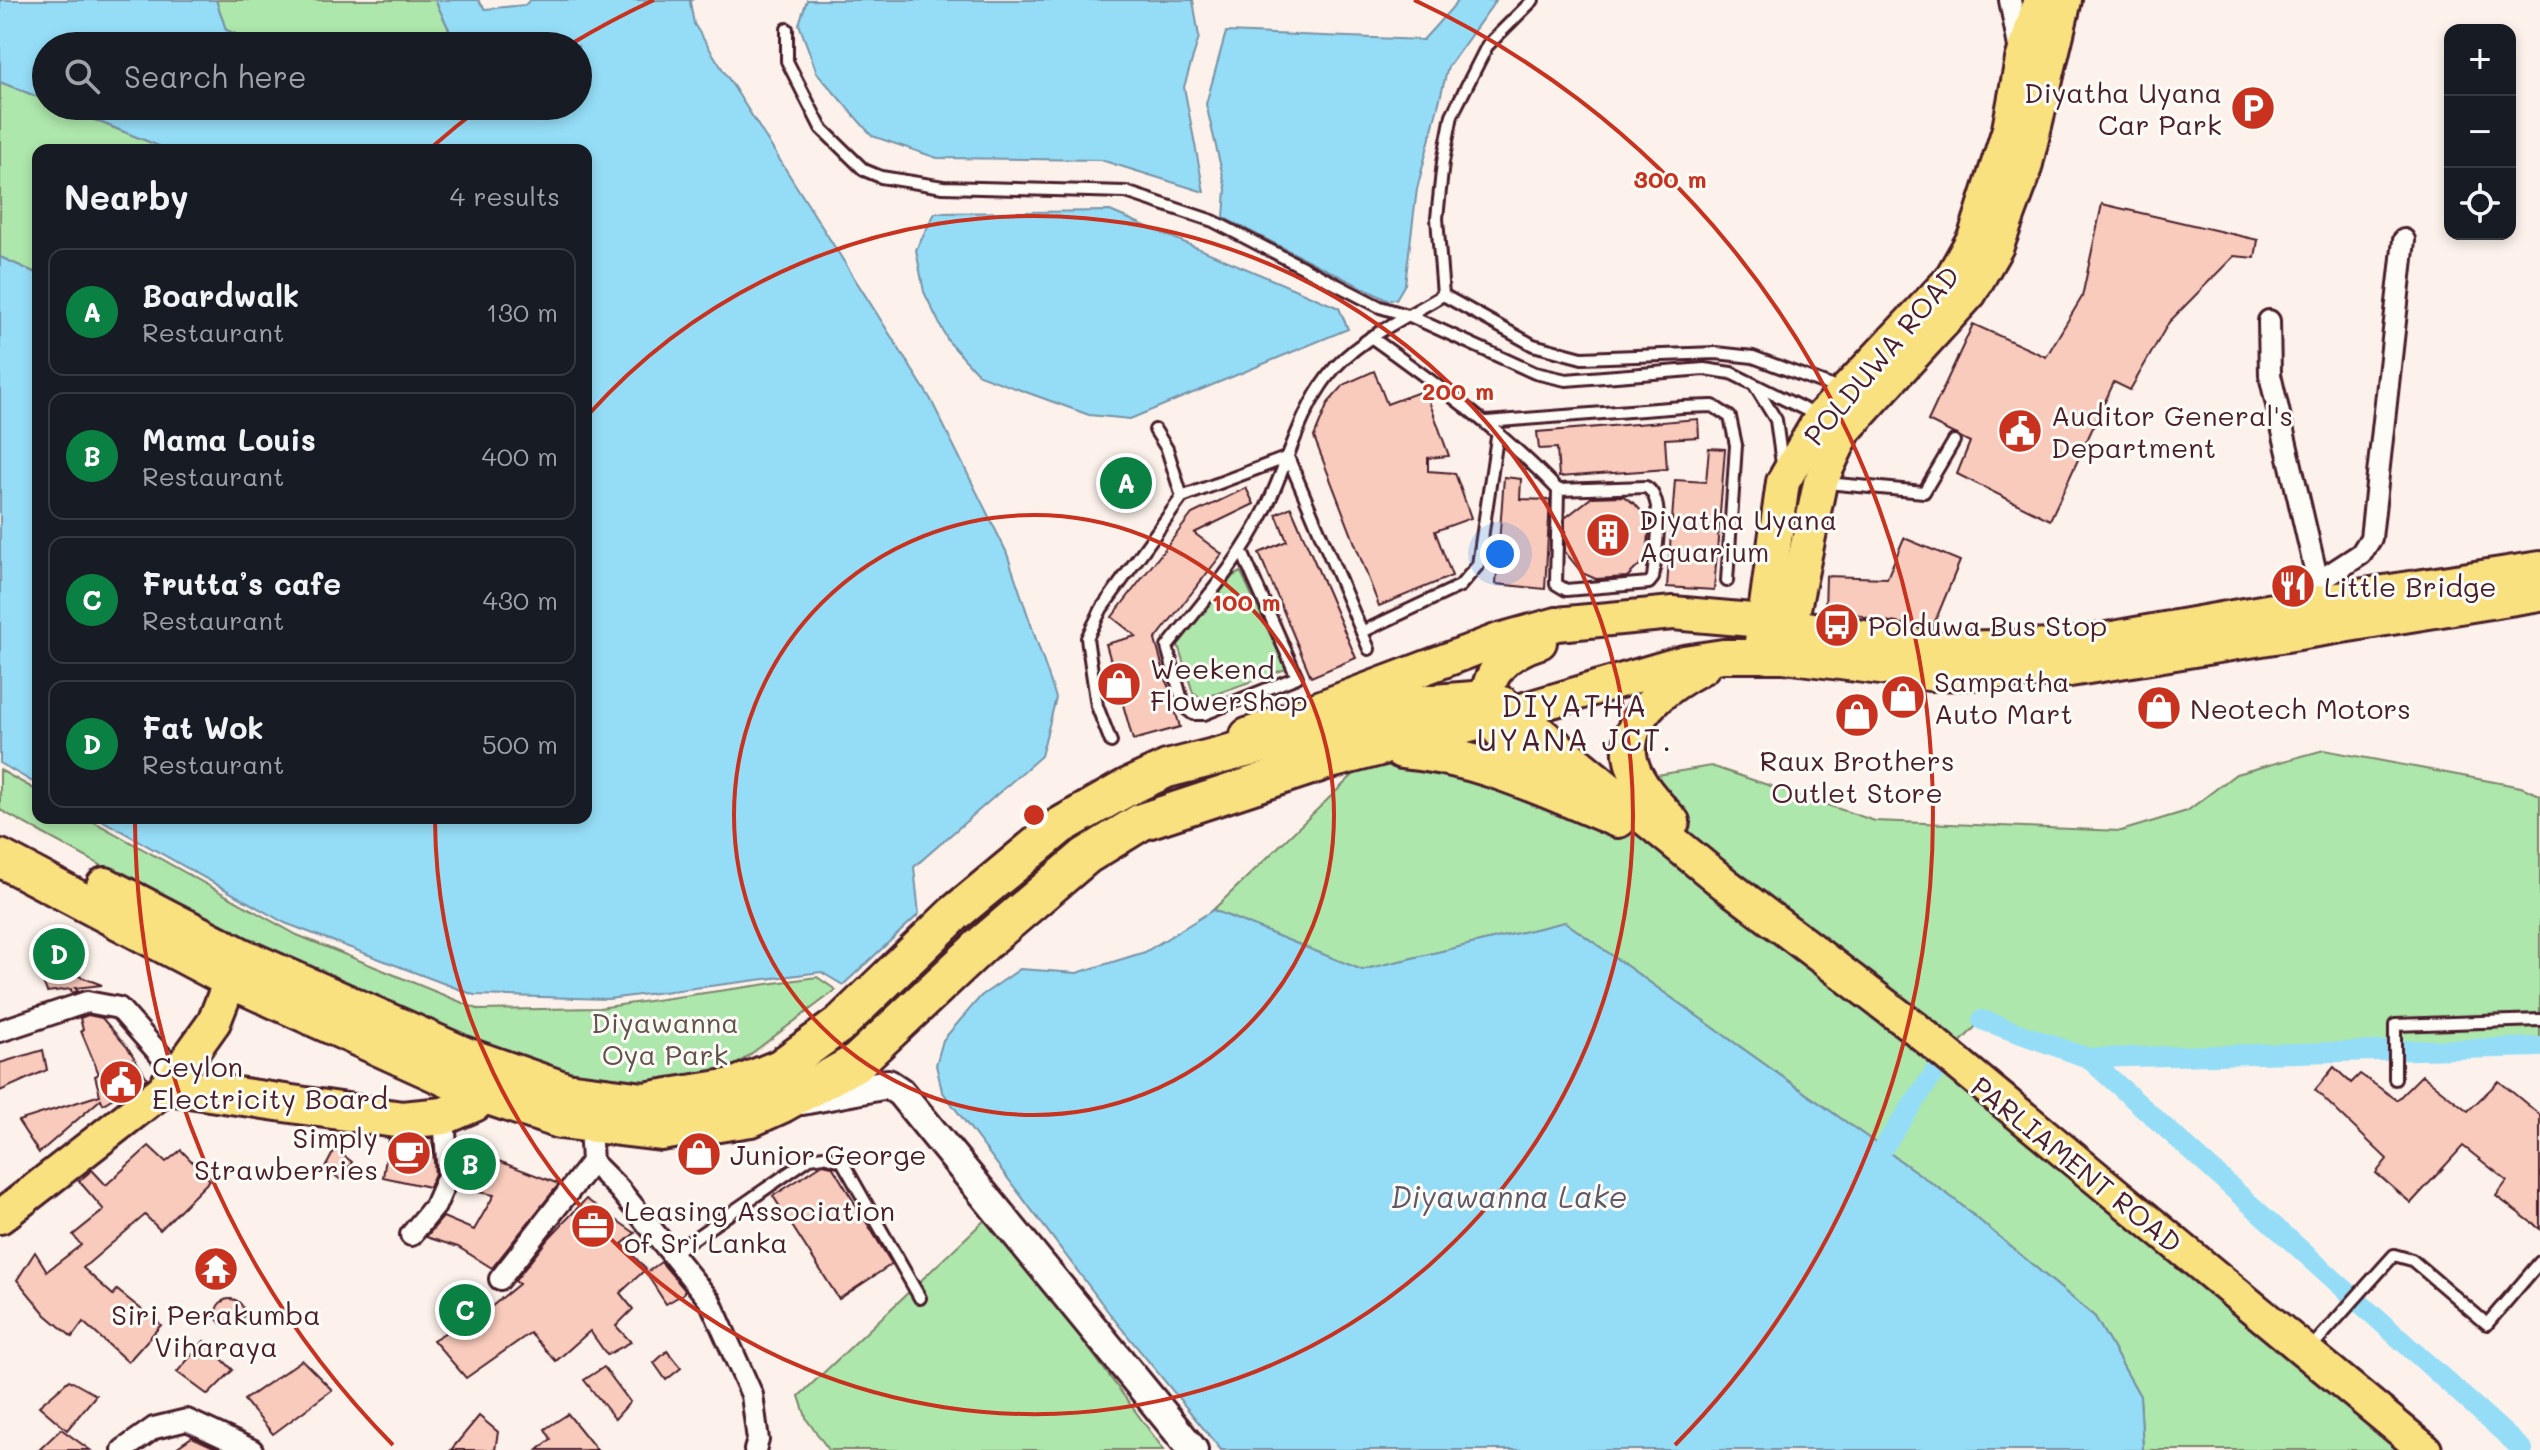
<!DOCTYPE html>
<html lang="en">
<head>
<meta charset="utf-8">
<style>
  :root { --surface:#171b24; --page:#242831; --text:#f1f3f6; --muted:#9ea1a6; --line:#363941; --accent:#0b8043 }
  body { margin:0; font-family:Mali,sans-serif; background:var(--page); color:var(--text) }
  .controls { position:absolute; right:24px; top:24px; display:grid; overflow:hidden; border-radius:16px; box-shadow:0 4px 12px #0003 }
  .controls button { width:72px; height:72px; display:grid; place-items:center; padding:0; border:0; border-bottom:2px solid var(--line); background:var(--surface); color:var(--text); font:40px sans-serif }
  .you { position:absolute; left:1500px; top:554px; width:28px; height:28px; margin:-20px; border:6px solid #fff; border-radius:50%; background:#1a73e8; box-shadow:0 0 0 12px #1a73e833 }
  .badge { display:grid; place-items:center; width:52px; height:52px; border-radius:50%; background:var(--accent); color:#fff; font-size:26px; font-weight:700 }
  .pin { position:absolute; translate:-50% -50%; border:4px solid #fff; box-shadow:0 2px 8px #0006 }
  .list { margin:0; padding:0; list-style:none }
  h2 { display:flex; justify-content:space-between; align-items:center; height:104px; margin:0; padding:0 32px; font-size:34px }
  h2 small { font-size:26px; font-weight:400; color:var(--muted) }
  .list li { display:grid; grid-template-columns:52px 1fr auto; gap:24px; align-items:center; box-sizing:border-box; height:128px; margin:0 16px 16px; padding:0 16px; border:2px solid var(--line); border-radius:16px }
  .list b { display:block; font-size:30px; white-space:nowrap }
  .list p { margin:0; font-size:26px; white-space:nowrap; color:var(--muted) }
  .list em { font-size:26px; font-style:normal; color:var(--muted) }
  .icon { flex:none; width:44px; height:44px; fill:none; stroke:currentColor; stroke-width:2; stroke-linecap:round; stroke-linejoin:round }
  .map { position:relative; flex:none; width:2540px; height:1450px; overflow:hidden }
  .search { position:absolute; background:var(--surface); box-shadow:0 4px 12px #0003; left:32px; top:32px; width:560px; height:88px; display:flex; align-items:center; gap:20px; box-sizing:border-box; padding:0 28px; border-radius:44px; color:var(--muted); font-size:30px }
  .panel { position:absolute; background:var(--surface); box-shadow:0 4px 12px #0003; left:32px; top:144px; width:560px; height:680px; border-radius:16px }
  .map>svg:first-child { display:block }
  .green { fill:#ade7ab; stroke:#7c836b; stroke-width:2 }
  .water { fill:#95ddf7; stroke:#7791a5; stroke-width:2 }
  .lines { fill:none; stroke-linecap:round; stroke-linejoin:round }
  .canal { stroke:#95ddf7; stroke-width:20 }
  .building { fill:#f9cbbc; stroke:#4a1f2b; stroke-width:2 }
  .lane-casing { stroke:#4a1f2b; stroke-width:16 }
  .street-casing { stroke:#4a1f2b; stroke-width:26 }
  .secondary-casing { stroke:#4a1f2b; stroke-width:34 }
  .primary-casing { stroke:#4a1f2b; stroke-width:38 }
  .highway-casing { stroke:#4a1f2b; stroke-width:42 }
  .lane { stroke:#fdfcf7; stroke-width:10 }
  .street { stroke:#fdfcf7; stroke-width:20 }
  .secondary { stroke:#fdfcf7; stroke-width:28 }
  .primary { stroke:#fae180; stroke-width:32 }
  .highway { stroke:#fae180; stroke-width:36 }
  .ring { fill:none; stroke:#c8321e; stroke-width:4 }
  .labels { text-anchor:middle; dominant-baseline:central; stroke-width:6; stroke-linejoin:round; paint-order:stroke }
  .poi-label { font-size:28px; fill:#4a1f2b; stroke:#fdfcf7; text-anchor:start }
  .street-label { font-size:28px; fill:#4a1f2b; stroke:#fdfcf7 }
  .park-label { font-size:28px; fill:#63514b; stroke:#fdfcf7 }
  .neighbourhood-label { font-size:30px; letter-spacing:2px; fill:#4a1f2b; stroke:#fdfcf7 }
  .water-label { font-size:30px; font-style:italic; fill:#605868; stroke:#fdfcf7 }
  .centre { fill:#c8321e; stroke:#fdfcf7; stroke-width:4 }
  .ring-label { font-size:24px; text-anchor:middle; font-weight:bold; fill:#c8321e; stroke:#fdfcf7; stroke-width:6; stroke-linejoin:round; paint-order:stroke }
</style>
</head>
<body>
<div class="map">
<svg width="2540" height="1450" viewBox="0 0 2540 1450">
  <rect width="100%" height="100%" fill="#fcf2eb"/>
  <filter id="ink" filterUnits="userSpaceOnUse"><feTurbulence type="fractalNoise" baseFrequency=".0125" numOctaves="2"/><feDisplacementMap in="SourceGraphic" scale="16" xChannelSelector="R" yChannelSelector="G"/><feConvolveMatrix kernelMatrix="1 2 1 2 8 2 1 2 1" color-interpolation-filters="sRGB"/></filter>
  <g filter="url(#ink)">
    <g class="green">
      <path d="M216,0H435L457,46H264L226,30Z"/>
      <path d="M0,82L46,100V106H60L169,150H38V274L0,257Z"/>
      <path d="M1241,572L1286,669L1202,699L1193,693L1178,645L1233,576Z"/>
      <path d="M1381,748L1500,771L1639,778L1711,766L1875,821L2121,831L2187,811L2236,774L2324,750L2521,787L2540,795V1047L2088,1058L1982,1020L1947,1056L2425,1450H2143L2140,1396L2095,1317L1954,1199L1565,922L1362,970L1213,910Z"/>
      <path d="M0,770L38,791V818H87L297,935L480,1010L599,1008L817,977L836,990L732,1068L645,1081L536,1068L215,928L0,810Z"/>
      <path d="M990,1215L1164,1450H829L807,1420L799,1396Z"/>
    </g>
    <g class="water">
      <path d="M0,0H216L226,30L264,46H46V100L0,82Z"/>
      <path d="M435,0H478L485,9L525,5L530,0H692L690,2L694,24L930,398L1006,551L1056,698L1041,756L914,867L919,914L843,985L821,972L608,999L474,995L285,923L98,818H586V150H169L60,106H578V46H457Z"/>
      <path d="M807,0H1193L1199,37L1184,87L1204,192L1101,160L937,158L872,136L817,73L799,24Z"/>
      <path d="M1459,0H1496L1448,67L1417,189L1405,284L1396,299L1387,300L1224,218L1226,189L1206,104L1226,32L1423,40Z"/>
      <path d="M1110,211L1339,308L1348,329L1130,419L1089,415L979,375L948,341L924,292L916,250L935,213Z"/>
      <path d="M0,257L38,274V785L0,763Z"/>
      <path d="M1213,910L1362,970L1565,922L1954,1199L2095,1317L2140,1396L2143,1450H1221L1113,1318L942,1091L936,1065L943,1040L981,996L1020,969L1077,973L1145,952Z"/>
    </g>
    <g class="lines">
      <g class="canal">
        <path d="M1982,1020L2088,1058L2540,1047"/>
        <path d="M2088,1058L2523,1450"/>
        <path d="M1883,1148L1945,1057"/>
      </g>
    </g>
    <g class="building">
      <path d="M2102,204L2258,240L2255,258L2234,256L2169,322L2130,390L2114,382L2050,520L1957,474L1970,442L1928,421L1973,324L2046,357L2082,297Z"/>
      <path d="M1374,371L1387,404L1425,390L1449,456L1428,458V471L1455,473L1471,518L1435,531L1452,576L1379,606L1314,437L1328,403L1345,384Z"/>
      <path d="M1698,419L1699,437L1665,439L1667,469L1559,477L1557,448L1539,449L1537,432Z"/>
      <path d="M1709,448L1725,449L1714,590L1667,587L1675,480L1706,482Z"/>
      <path d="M1504,477L1521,479L1520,499L1550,500L1545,589L1496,584Z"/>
      <path d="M1246,488L1254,504L1194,533L1222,554L1155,640L1180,727L1133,740L1106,644L1136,636L1112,617L1192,514Z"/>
      <path d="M1623,496L1635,504L1650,521L1647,558L1627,577L1596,579L1582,573L1565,552V518L1592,497Z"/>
      <path d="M1291,507L1356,658L1311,677L1259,553L1287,541L1276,514Z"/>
      <path d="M1904,538L1960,561L1932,629L1867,618L1857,614L1825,612L1826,576L1887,578Z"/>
      <path d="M34,959L102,985L75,988L78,991L72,993L71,989L47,992Z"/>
      <path d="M88,1015L102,1018L128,1048L147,1078L103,1104L101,1099L39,1153L18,1121L100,1095L95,1076L99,1074L81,1031L83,1030L80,1018Z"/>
      <path d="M43,1050L47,1070L0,1091V1063Z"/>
      <path d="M2334,1067L2351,1083L2360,1074L2397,1100L2422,1075L2468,1111L2499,1081L2540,1115V1229L2496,1196L2507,1181L2463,1146L2411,1203L2376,1173L2387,1159L2315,1090Z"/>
      <path d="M432,1138L435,1174L429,1187L383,1177L389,1139Z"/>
      <path d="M149,1146L166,1162L181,1150L210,1180L160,1230L145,1215L83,1268L113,1295L117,1290L161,1325L128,1362L83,1322L72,1337L46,1315L17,1280L35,1252L47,1271L81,1245L73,1235L104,1210L79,1181L92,1170L106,1185Z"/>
      <path d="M459,1146L559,1184L492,1268L458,1247L426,1237L443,1217L474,1230L494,1195L457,1188L461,1175Z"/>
      <path d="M335,1149L352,1162L341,1180L325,1168Z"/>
      <path d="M823,1164L832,1166L892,1264L839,1299L773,1196Z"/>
      <path d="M586,1199L635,1233L622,1244L646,1269L620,1293L633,1309L616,1326L631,1342L607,1355L590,1331L556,1361L530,1333L466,1378L433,1340L478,1313L480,1316L519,1284L515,1281L548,1239Z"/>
      <path d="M661,1262L685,1290L683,1294L666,1304L646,1273Z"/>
      <circle cx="230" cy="1313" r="14"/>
      <path d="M204,1341L233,1370L208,1395L177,1372Z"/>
      <path d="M667,1351L681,1368L666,1380L654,1363Z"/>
      <path d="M302,1360L332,1390L273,1434L244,1400Z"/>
      <path d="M604,1367L630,1402L615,1419L584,1380Z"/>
      <path d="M69,1380L96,1395L67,1430L39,1406Z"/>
      <path d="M568,1414L597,1450H538L551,1439L545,1429Z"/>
      <path d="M479,1416L498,1432L495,1450H451Z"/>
      <path d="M61,1429L90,1450H39Z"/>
      <path d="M192,1437L216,1448L218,1450H173Z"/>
    </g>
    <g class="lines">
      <g class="lane-casing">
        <g id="lane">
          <path d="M787,29V61L821,128L864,170L881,177L943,187L1126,192L1213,221L1380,307L1410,316L1535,373L1566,380L1704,369L1731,373L1818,416"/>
          <path d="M1443,295L1533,345L1582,358L1716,353L1753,357L1839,389"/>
          <path d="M1371,337C1437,385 1502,431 1558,490L1556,584L1566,590L1649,583L1653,578C1655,556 1667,499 1646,487L1558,490"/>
          <path d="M1755,386L1776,420L1782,464"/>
          <path d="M1487,422L1682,407L1713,406L1730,417L1736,445L1727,581"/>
          <path d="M1155,430L1167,449L1182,497"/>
          <path d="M1288,457L1369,649"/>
          <path d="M1826,483L1924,492L1954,441"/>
          <path d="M1242,552L1297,677L1204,714H1193L1184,707L1167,647C1202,603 1241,560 1266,508C1287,465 1299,414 1328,376C1355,340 1406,318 1443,295L1437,218L1443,162L1452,115L1487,46L1533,0"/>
          <path d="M1362,632L1460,586L1478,565L1498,431"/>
          <path d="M1111,742L1097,706L1087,638L1102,608L1182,497L1288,457"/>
          <path d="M2395,1079V1025L2540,1020"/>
          <path d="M673,1253L810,1158L824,1156L842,1161L920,1298"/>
          <path d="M2308,1351L2394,1255L2412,1260L2487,1324L2540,1262"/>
        </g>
      </g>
      <g class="street-casing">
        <g id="street">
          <path d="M2010,0L2020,52"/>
          <path d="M2269,321L2270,375L2318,582"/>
          <path d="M2313,603L2318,582L2361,554L2371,538L2404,240"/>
          <path d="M0,1031L87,1002L119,1008L178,1075"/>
          <path d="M590,1126L592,1162L619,1189L710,1301L752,1395L758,1440L755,1450"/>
          <path d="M411,1235L435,1206L448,1176L444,1116"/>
          <path d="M500,1279L592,1162"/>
          <path d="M123,1450L154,1428L187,1420L252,1450"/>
        </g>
      </g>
      <g class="secondary-casing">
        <path id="secondary" d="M802,1100L888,1084L900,1092L1193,1450"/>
      </g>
      <g class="primary-casing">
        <g id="primary">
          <path d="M1540,642C1521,648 1504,657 1494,674C1463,729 1543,767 1580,793"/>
          <path d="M1761,642L1783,482L1821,417L1950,280L1975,236L2009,129L2022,60L2040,0"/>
          <path d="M1786,647L1820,483L1845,430L1970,293L1997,246L2023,176L2065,0"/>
          <path d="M1515,712L1725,884L1915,1028L2425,1450"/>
          <path d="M1515,712L1684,662L1723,656H1784L1929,674L2070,670L2540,594"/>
          <path d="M1247,735L1499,640L1557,624L1673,613L1763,621L1933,648L2067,646L2313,603L2540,568"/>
          <path d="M1673,822C1657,804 1632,780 1630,754C1627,712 1671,684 1703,667"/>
          <path d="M0,1217L168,1086L214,1022L239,958"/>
        </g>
      </g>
      <g class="highway-casing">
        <g id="highway">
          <path d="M1402,750C1480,756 1547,790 1618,819"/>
          <path d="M0,858L229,979L482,1094L560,1120L661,1132L751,1118L782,1104L857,1062L985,942L1086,856L1141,822L1326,761L1515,712"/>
          <path d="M105,886L240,956L463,1055L566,1091L644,1101L733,1087L780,1068L839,1025L954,914L1060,826L1128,787L1167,769L1421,704L1487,699L1502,705"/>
          <path d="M168,1086L402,1120L444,1116L474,1103L482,1094"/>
        </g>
      </g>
      <use href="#lane" class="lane"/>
      <use href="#street" class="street"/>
      <use href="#secondary" class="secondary"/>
      <use href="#primary" class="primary"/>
      <use href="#highway" class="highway"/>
    </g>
  </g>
  <g class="ring">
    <circle cx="1034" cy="815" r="300"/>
    <path d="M589 414A599 599 0 1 1 435 820"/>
    <path d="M393 1445A899 899 0 0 1 135 823M432 147A899 899 0 0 1 481 107M571 44A899 899 0 0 1 654 0M1414 0A899 899 0 0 1 1675 1445"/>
  </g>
  <defs>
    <g id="parking-disc" transform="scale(2.3)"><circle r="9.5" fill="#c8321e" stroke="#fdfcf7"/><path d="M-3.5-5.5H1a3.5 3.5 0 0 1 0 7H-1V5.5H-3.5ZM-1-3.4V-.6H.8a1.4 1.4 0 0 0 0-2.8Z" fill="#fff"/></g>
    <g id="civic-disc" transform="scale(2.3)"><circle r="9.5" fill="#c8321e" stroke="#fdfcf7"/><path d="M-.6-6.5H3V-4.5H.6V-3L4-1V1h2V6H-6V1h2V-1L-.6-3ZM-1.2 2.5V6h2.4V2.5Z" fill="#fff"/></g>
    <g id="building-disc" transform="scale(2.3)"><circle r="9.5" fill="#c8321e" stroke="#fdfcf7"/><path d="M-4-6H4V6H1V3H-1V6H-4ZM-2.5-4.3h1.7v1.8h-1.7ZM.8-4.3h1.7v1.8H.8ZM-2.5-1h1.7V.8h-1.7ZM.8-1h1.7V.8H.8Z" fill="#fff"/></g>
    <g id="restaurant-disc" transform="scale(2.3)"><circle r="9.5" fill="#c8321e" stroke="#fdfcf7"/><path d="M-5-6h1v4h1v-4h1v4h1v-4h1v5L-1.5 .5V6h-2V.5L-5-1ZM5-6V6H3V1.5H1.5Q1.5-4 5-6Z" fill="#fff"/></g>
    <g id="bus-disc" transform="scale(2.3)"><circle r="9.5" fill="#c8321e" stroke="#fdfcf7"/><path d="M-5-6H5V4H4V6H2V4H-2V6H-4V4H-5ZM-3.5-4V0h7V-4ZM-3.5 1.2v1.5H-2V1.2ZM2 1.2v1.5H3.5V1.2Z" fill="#fff"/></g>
    <g id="shop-disc" transform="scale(2.3)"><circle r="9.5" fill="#c8321e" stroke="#fdfcf7"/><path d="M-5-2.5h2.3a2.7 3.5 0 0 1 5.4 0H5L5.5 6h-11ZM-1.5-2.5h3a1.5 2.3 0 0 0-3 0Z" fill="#fff"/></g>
    <g id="cafe-disc" transform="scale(2.3)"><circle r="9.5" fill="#c8321e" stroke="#fdfcf7"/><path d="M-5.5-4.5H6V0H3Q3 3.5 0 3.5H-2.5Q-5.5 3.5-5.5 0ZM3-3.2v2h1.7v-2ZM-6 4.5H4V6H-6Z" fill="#fff"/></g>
    <g id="office-disc" transform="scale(2.3)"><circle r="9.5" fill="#c8321e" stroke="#fdfcf7"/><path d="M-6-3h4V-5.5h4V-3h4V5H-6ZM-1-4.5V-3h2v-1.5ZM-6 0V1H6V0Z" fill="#fff"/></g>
    <g id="temple-disc" transform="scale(2.3)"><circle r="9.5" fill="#c8321e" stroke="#fdfcf7"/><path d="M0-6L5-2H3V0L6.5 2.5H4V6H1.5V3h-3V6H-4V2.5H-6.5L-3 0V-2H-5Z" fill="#fff"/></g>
  </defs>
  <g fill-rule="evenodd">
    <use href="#parking-disc" x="2253" y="108"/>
    <use href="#civic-disc" x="2020" y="431"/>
    <use href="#building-disc" x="1608" y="535"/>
    <use href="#restaurant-disc" x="2293" y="586"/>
    <use href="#bus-disc" x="1837" y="625"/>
    <use href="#shop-disc" x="1119" y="684"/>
    <use href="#shop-disc" x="1903" y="697"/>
    <use href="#shop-disc" x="2159" y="708"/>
    <use href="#shop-disc" x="1857" y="715"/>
    <use href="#civic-disc" x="121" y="1082"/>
    <use href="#cafe-disc" x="409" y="1153"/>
    <use href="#shop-disc" x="699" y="1154"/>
    <use href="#office-disc" x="593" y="1226"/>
    <use href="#temple-disc" x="216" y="1269"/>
  </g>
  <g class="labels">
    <g class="poi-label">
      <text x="2222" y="92" text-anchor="end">Diyatha Uyana<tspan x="2222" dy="32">Car Park</tspan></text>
      <text x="2051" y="415">Auditor General's<tspan x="2051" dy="32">Department</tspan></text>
      <text x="1639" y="519">Diyatha Uyana<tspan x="1639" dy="32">Aquarium</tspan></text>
      <text x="2324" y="586">Little Bridge</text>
      <text x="1868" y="625">Polduwa Bus Stop</text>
      <text x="1150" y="668">Weekend<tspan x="1150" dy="32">FlowerShop</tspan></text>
      <text x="1934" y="681">Sampatha<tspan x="1934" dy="32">Auto Mart</tspan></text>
      <text x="2190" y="708">Neotech Motors</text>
      <text x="1857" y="760" text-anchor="middle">Raux Brothers<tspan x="1857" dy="32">Outlet Store</tspan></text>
      <text x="152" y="1066">Ceylon<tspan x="152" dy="32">Electricity Board</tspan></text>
      <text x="378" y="1137" text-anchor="end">Simply<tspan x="378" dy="32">Strawberries</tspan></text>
      <text x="730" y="1154">Junior George</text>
      <text x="624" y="1210">Leasing Association<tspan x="624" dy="32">of Sri Lanka</tspan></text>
      <text x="216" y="1314" text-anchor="middle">Siri Perakumba<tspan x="216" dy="32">Viharaya</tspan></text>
    </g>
    <g class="street-label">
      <text transform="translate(1881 355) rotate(-50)">POLDUWA ROAD</text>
      <text transform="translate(2077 1164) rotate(39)">PARLIAMENT ROAD</text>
    </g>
    <g class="park-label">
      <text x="665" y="1022">Diyawanna<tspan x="665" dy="32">Oya Park</tspan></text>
    </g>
    <g class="neighbourhood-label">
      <text x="1575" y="705">DIYATHA<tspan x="1575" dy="34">UYANA JCT.</tspan></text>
    </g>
    <g class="water-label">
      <text x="1509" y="1196">Diyawanna Lake</text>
    </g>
  </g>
  <circle cx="1034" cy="815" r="12" class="centre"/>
  <g class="ring-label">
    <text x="1670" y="188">300 m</text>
    <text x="1458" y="400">200 m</text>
    <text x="1246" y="611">100 m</text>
  </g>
</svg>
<div class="controls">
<button>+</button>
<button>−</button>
<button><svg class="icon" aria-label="locate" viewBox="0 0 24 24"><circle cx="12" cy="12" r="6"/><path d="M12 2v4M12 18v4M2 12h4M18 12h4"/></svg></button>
</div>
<div class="you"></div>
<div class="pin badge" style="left:1126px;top:483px">A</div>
<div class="pin badge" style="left:470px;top:1164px">B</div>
<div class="pin badge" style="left:465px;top:1310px">C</div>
<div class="pin badge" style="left:59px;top:954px">D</div>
<div class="search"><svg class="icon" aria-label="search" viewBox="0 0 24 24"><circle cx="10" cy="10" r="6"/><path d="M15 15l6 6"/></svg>Search here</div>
<section class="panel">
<h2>Nearby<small>4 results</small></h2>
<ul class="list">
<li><span class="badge">A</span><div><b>Boardwalk</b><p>Restaurant</p></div><em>130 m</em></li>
<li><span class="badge">B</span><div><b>Mama Louis</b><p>Restaurant</p></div><em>400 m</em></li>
<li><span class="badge">C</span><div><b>Frutta’s cafe</b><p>Restaurant</p></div><em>430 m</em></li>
<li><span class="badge">D</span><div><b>Fat Wok</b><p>Restaurant</p></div><em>500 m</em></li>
</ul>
</section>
</div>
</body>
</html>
